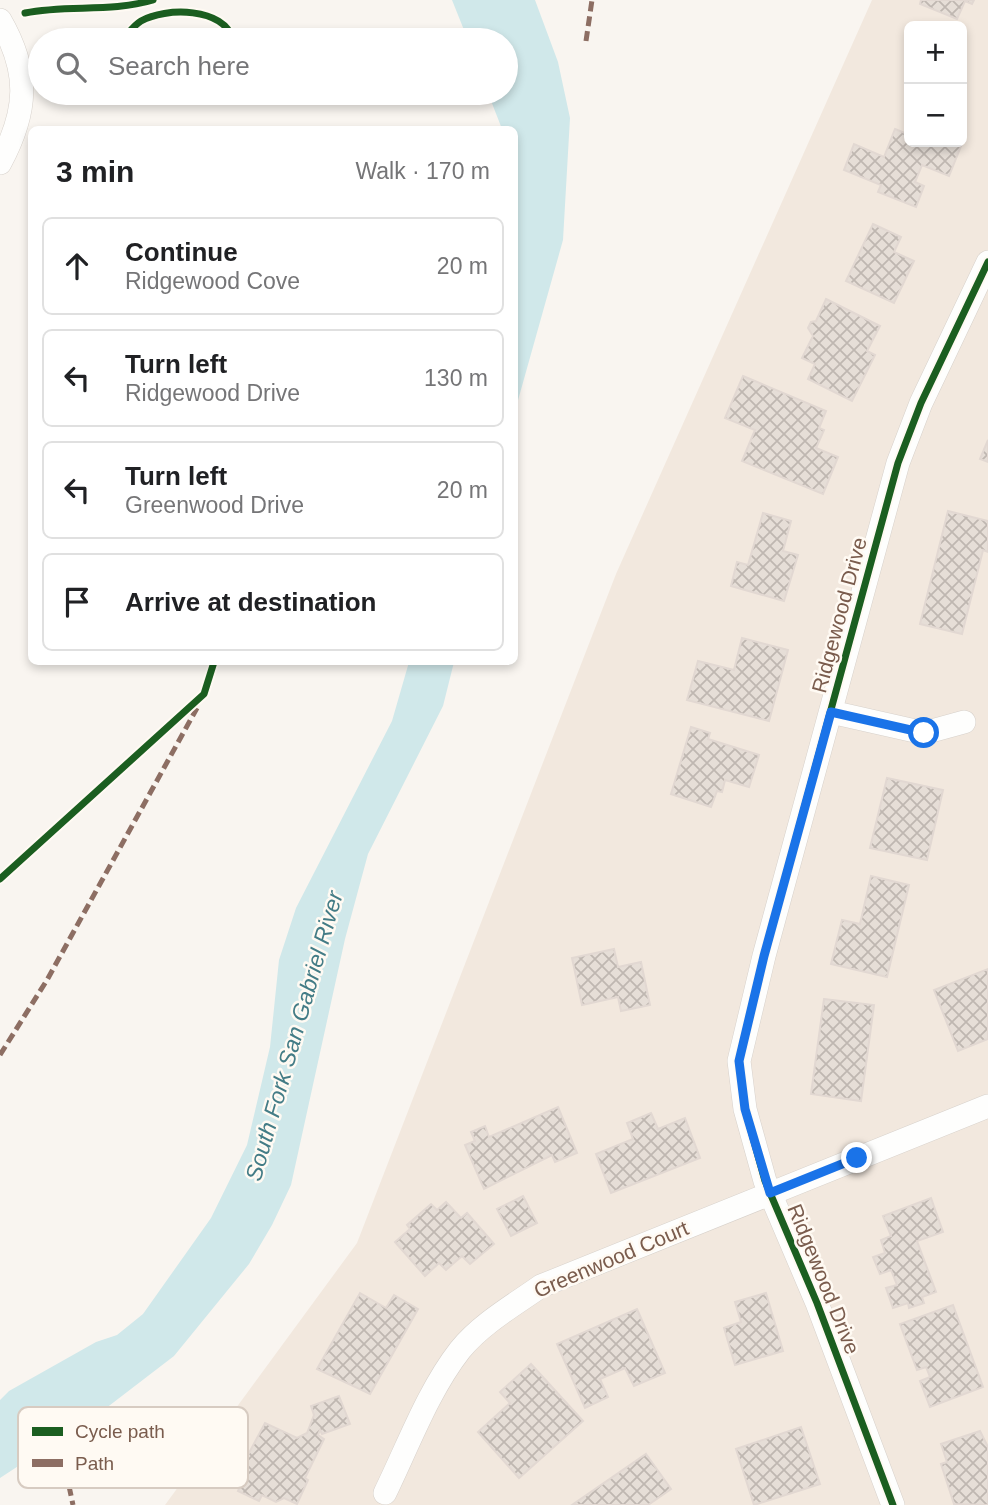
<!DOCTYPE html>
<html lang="en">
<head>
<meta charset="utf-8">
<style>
  :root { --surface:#fff; --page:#f2f2f2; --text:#202124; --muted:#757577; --line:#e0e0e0 }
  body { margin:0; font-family:Helvetica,sans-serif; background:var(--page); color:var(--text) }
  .controls { position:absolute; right:21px; top:21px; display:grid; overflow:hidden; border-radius:10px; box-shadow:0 4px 10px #0003 }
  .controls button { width:63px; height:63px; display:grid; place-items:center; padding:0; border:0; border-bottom:2px solid var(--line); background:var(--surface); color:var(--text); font:35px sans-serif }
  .stop { position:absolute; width:21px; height:21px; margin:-16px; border:5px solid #1a73e8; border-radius:50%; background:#fff }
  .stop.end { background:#1a73e8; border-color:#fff; box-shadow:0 2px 7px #0008 }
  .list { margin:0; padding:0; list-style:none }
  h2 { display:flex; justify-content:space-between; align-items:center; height:91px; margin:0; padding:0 28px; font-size:30px }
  h2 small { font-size:23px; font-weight:400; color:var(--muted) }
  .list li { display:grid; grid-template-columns:46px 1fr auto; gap:21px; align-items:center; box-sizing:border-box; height:98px; margin:0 14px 14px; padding:0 14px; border:2px solid var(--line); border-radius:10px }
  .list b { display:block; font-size:26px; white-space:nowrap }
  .list p { margin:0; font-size:23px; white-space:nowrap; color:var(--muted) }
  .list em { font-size:23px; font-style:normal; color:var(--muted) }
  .icon { flex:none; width:38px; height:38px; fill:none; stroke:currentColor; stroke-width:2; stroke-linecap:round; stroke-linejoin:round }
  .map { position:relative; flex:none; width:988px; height:1505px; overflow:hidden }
  .search { position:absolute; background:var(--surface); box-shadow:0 4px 10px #0003; left:28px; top:28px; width:490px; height:77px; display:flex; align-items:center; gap:18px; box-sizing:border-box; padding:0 24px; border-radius:38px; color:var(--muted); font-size:26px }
  .panel { position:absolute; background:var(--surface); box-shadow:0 4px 10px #0003; left:28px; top:126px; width:490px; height:539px; border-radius:10px }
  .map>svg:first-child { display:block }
  .residential { fill:#f2e8de; fill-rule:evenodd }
  .water { fill:#d0e8ea }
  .building { fill:url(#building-cross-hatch); stroke:#e2d8d2; stroke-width:2 }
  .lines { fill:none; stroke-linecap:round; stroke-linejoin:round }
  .minor-casing { stroke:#d7d1cb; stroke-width:24 }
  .minor { stroke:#fefefd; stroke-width:23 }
  .quiet { stroke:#8d6e63; stroke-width:5; stroke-dasharray:10 5; stroke-linecap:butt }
  .cycleway-casing { stroke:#fffaf3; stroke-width:11 }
  .cycleway { stroke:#1b5e20; stroke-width:7 }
  .route { stroke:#1a73e8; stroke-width:9 }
  .labels { text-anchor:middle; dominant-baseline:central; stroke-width:5; stroke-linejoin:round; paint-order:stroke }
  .street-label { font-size:21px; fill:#7a5c4d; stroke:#fffaf3 }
  .water-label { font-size:23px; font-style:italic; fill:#437c86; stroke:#fffaf3 }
  .key { fill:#fffaf3; stroke:#d7cbc1; stroke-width:2 }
  .key-label { font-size:19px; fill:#7a5c4d }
</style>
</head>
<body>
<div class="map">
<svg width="988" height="1505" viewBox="0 0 988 1505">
  <defs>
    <pattern id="building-cross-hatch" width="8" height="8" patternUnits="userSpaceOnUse" patternTransform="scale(1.75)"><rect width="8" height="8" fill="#e6ded7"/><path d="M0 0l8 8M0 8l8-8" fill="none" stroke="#bfb7b1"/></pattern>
  </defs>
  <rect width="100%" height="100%" fill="#f9f5f0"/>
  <path class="residential" d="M872,0H988V1505H165L357,1243L616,574ZM909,26H962V142H909Z"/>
  <g class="water">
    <path d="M452,0H535L558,62L570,118L563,240L515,411L514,130L502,129L488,93H506V40H468Z"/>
    <path d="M409,662H454L443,706L368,854L345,939L291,1185L272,1225L249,1264L174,1356L101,1412L0,1478V1400L9,1391L96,1342L117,1335L143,1314L211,1218L247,1145L270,1047L279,960L296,908L392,721Z"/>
  </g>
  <g class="building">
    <path d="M921,0H974L972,4L965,1L957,19L920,4Z"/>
    <path d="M895,129L907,134L909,129V142H951L961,146L949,176L922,165L915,182L924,186L916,207L878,192L881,185L844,170L854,144L884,157Z"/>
    <path d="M873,224L901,237L894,252L914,261L894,303L846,281Z"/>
    <path d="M826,299L880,326L867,351L875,355L852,401L808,379L815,364L802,358L813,336L808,328L811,322L816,321Z"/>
    <path d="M743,376L826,411L819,428L824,430L816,448L838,457L823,494L742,461L755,430L725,418Z"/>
    <path d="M988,440V462L980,459Z"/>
    <path d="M948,511L988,521V552L983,550L962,634L920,624Z"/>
    <path d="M763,513L791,521L783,551L798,555L784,601L731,586L737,562L748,565Z"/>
    <path d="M742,638L788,650L769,721L687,700L698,661L734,670Z"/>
    <path d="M691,727L710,733L708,739L759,755L749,787L725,780L722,792L717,791L711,807L671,794Z"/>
    <path d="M887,778L943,790L927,860L870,848Z"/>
    <path d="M871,876L909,885L887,977L831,964L842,920L860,924Z"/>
    <path d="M614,949L618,967L641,962L650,1005L621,1011L618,997L582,1005L572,958Z"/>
    <path d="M988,969V1039L958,1051L934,990Z"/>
    <path d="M824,999L874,1005L861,1101L811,1094Z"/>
    <path d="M558,1107L577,1153L555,1162L552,1155L484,1189L465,1145L475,1141L471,1132L485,1126L489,1137Z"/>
    <path d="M651,1113L658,1129L685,1118L700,1158L611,1193L596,1154L633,1139L627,1123Z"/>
    <path d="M523,1196L537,1223L511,1236L497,1209Z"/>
    <path d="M931,1198L943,1232L917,1241L936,1292L922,1297L924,1303L909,1308L908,1303L893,1308L886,1288L897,1285L891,1270L880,1274L873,1257L885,1253L881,1240L891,1236L883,1216Z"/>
    <path d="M446,1202L461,1218L467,1213L494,1244L470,1264L462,1256L446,1270L439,1263L425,1276L395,1242L410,1229L407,1225L431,1204L437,1210Z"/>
    <path d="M360,1293L386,1308L394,1295L418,1309L370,1394L317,1369Z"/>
    <path d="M766,1293L783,1351L735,1365L724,1328L741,1322L735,1302Z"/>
    <path d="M953,1305L983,1387L930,1407L920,1381L930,1377L926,1367L917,1370L900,1324Z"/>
    <path d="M637,1309L665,1373L634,1386L625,1368L600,1379L608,1397L585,1408L557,1344Z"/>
    <path d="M531,1364L583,1421L519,1478L478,1432L510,1403L500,1392Z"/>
    <path d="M339,1396L350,1424L322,1434L320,1430L318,1435L324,1439L305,1478L308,1480L297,1504L284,1498L276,1502L262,1495L259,1501L238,1491L242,1482L235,1479L265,1423L297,1438L307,1433L314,1415L311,1406Z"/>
    <path d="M801,1427L820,1484L754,1505L736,1449Z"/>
    <path d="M980,1431L988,1447V1505L954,1504L941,1464L947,1462L941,1444Z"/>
    <path d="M646,1454L671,1489L648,1505H572Z"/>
  </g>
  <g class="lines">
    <g class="minor-casing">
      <g id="minor">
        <path d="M0,20C30,72 28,111 0,163"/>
        <path d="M831,712L924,733L964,722"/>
        <path d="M385,1493C408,1446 428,1391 460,1350C481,1324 514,1305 541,1286L988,1106"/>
        <path d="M893,1505L817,1303L765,1181L745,1109L739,1061L764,956L898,463L921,403L988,262"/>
      </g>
    </g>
    <use href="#minor" class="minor"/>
    <g class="quiet">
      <path d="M586,41L592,0"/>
      <path d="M0,1055L47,980L197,708"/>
      <path d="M69,1486L73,1505"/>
    </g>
    <g class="cycleway-casing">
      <g id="cycleway">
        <path d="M25,13C68,4 110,13 153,0"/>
        <path d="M122,40C128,34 134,25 141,21C165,7 225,7 233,40"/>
        <path d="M0,879L204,694L214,662"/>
        <path d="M893,1505L817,1303L765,1181L745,1109L739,1061L764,956L898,463L921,403L988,262"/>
      </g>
    </g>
    <use href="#cycleway" class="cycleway"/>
  </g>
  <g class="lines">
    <path class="route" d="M857,1158L770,1193L745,1109L739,1061L764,956L831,712L924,733"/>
  </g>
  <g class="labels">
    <g class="street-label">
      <text transform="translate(839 615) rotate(-75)">Ridgewood Drive</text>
      <text transform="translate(611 1259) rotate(-23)">Greenwood Court</text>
      <text transform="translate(824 1279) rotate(68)">Ridgewood Drive</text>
    </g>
    <g class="water-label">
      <text transform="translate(294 1036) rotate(-74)">South Fork San Gabriel River</text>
    </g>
  </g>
  <rect x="18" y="1407" width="230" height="81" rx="10" class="key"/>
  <rect x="32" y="1427" width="31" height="9" fill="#1b5e20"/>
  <rect x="32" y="1459" width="31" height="8" fill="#8d6e63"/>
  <g class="key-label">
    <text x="75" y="1438">Cycle path</text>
    <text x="75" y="1470">Path</text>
  </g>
</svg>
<div class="controls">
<button>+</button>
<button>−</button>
</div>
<div class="stop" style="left:924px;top:733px"></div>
<div class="stop end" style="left:857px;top:1158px"></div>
<div class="search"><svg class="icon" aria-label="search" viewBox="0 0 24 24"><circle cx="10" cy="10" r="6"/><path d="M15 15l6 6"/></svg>Search here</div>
<section class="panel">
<h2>3 min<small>Walk · 170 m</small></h2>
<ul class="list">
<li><svg class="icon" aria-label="ahead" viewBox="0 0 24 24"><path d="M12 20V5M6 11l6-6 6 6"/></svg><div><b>Continue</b><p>Ridgewood Cove</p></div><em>20 m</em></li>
<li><svg class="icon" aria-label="left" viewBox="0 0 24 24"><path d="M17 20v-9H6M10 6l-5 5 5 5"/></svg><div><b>Turn left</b><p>Ridgewood Drive</p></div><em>130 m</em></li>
<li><svg class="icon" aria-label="left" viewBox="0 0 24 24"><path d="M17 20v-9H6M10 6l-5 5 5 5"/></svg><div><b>Turn left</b><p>Greenwood Drive</p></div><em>20 m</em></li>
<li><svg class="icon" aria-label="arrive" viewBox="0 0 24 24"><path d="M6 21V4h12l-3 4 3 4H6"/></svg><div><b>Arrive at destination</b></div></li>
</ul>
</section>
</div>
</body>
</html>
